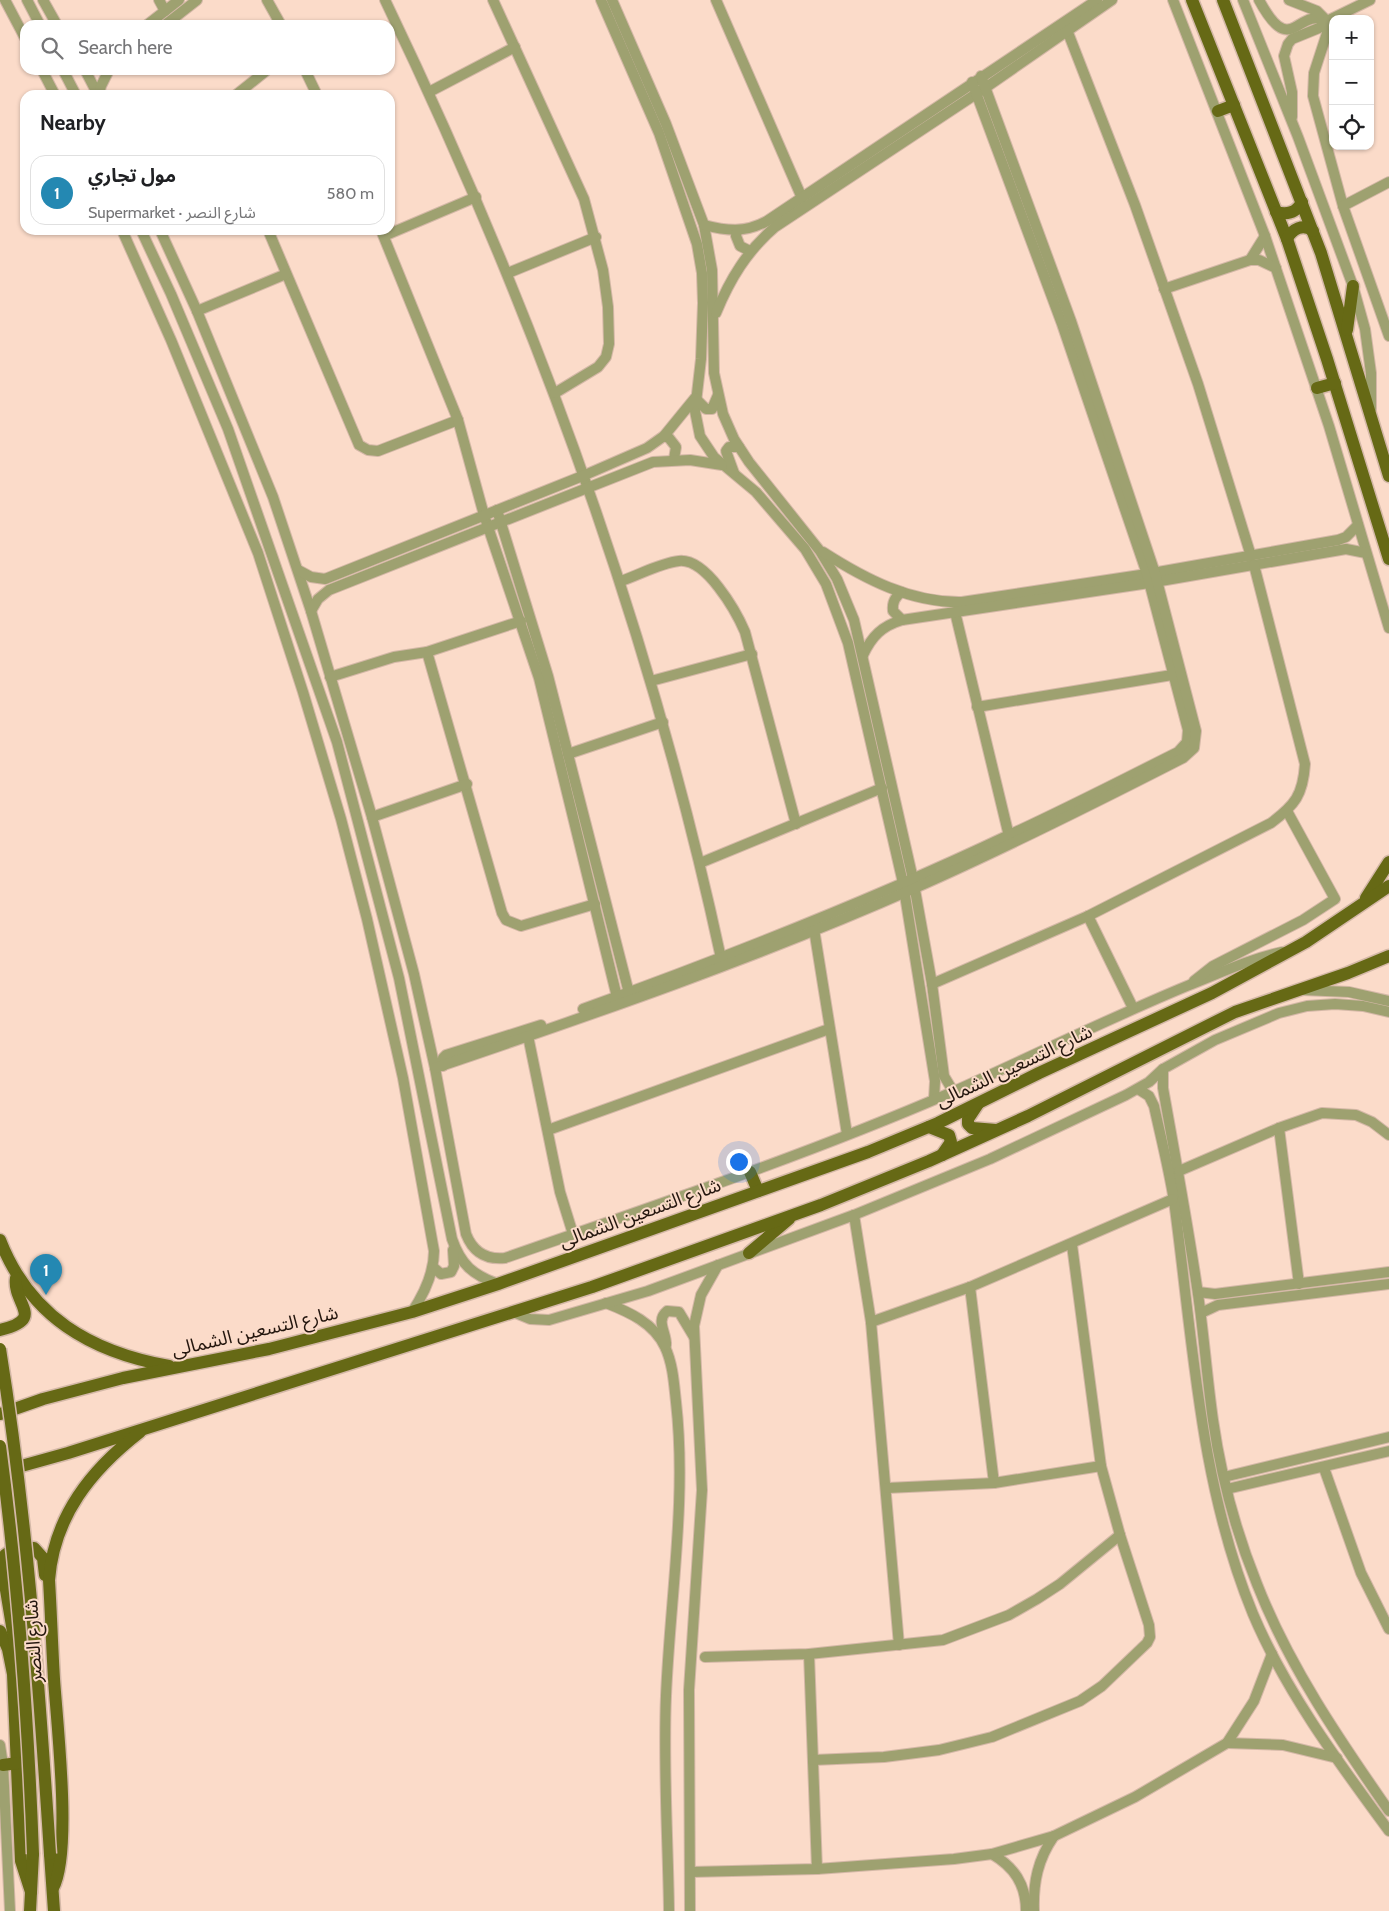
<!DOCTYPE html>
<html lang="en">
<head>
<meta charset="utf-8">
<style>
  :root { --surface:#fff; --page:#f2f2f2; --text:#202124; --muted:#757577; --line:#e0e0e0; --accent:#2488b2 }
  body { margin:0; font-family:Cabin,"Noto Sans Arabic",sans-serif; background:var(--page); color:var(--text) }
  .controls { position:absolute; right:15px; top:15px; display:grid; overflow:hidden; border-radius:10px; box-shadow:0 1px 4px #0004 }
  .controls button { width:45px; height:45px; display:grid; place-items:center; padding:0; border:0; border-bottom:1px solid var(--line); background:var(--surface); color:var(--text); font:25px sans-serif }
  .you { position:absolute; left:738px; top:1161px; width:18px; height:18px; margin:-12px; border:4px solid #fff; border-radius:50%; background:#1a73e8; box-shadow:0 0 0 8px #1a73e833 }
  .badge { display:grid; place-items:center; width:32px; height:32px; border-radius:50%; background:var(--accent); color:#fff; font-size:16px; font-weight:700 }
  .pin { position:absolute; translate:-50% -41px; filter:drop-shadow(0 1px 2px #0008) }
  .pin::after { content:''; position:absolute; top:26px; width:18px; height:15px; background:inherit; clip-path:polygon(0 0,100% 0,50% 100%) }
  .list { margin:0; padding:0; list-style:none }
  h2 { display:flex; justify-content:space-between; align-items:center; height:65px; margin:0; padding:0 20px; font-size:21px }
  h2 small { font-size:16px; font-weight:400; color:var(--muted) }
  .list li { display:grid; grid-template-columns:32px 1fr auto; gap:15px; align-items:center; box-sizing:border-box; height:70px; margin:0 10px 10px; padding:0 10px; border:1px solid var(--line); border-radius:15px }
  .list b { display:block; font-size:19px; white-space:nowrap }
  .list p { margin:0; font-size:16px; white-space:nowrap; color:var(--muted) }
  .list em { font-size:16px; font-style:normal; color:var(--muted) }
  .icon { flex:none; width:28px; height:28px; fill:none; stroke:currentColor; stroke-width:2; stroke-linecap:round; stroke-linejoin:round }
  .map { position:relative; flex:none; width:1389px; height:1911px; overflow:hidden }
  .search { position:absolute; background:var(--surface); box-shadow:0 1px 4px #0004; left:20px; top:20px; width:375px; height:55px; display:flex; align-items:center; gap:12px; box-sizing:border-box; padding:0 18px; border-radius:15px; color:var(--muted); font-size:19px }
  .panel { position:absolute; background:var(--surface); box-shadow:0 1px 4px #0004; left:20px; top:90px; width:375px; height:145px; border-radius:15px }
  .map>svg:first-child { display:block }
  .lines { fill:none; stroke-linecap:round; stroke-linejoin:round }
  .minor-casing { stroke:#d4b8a7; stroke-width:12 }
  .major-casing { stroke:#d4b8a7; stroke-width:15 }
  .minor { stroke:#9ea170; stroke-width:10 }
  .major { stroke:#666915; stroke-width:12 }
  .major-bridge-casing { stroke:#d4b8a7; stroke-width:15; stroke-linecap:butt }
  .major-bridge { stroke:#666915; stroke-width:12 }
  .labels { text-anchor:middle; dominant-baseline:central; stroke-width:4; stroke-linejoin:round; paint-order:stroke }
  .street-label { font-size:19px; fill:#24160e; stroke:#fbdbc9 }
</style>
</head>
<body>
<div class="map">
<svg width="1389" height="1911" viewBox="0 0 1389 1911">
  <rect width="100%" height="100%" fill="#fbdbc9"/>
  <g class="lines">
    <g class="minor-casing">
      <g id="minor">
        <path d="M5,0L25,38"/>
        <path d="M27,0L40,25"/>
        <path d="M43,0L57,25"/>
        <path d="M159,0L165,11"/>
        <path d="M267,0L281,25"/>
        <path d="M385,0C533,308 649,624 721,958"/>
        <path d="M493,0L584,199L603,270L608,307L609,344L606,357L598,367L555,393"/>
        <path d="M601,0L659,133L697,244L702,273L703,303L701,359L695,411L700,436L714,457L756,492L805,549L826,584L848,643L903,883L935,1081L934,1099"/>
        <path d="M612,0L666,124L704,225L712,270L714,373L723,414L734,439L749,462L820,551L837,579L854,620L913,879L932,984L944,1076L953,1091"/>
        <path d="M716,0L802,198"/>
        <path d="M1173,0L1265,236L1329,426L1389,628"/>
        <path d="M1243,0L1298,137L1353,286L1365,329L1371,373V409"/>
        <path d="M1259,0C1292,61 1296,6 1327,21"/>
        <path d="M1289,0L1317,11L1327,21V33L1314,73L1313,96L1343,206L1389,336"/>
        <path d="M147,25L179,0"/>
        <path d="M165,25L197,0"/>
        <path d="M1067,30L1135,205L1198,384L1251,556"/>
        <path d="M42,70L55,95"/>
        <path d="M63,70L76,95"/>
        <path d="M85,70L98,95"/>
        <path d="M305,70L317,95"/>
        <path d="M429,92L515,47"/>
        <path d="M99,95L101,86L109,70"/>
        <path d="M236,95L267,70"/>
        <path d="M1292,117V92L1284,56L1288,44L1292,39L1319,28L1327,21L1370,0"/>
        <path d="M1343,206L1389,182"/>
        <path d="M704,225C727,231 745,233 767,221L1097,0"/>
        <path d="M122,230L171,340L258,553L303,692L341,819L367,919L403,1078L434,1251C434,1274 424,1294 412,1312"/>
        <path d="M141,230L171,294L228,429L337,742L399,978L452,1239C461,1265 473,1275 498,1284"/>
        <path d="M160,230L197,311L273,497L311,611L372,817L414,974L435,1068L466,1234C473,1252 486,1260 505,1258C654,1206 804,1156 950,1093C1029,1058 1107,1019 1187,986C1218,974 1249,959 1282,952"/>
        <path d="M268,230L359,445L368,450L378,451L458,420"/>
        <path d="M381,230L458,420L484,515L539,678L617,997"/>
        <path d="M737,231L736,236L740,246L750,251"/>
        <path d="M384,236L476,197"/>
        <path d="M1250,260L1265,236"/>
        <path d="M508,273L596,237"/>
        <path d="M1164,289L1250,260H1259L1276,268"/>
        <path d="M197,311L286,274"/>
        <path d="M716,313C730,279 747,251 775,227L985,88L1112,0"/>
        <path d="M664,436L669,438L676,447L674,459"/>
        <path d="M734,473L726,451L729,447H739"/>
        <path d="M497,510L548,676L629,993"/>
        <path d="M823,552C865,579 911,603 962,602L1147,574L1338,540L1346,537L1358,525"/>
        <path d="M298,570L311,577L325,579L585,475L647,448L664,436L695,398L706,409H712L718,395"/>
        <path d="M621,581C639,575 660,563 679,561C706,558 736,611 745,632L796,824"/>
        <path d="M901,592C895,598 892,602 893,611L902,620"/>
        <path d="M311,611L318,599L329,590L653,462L690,460L722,465"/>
        <path d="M955,612L1009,836"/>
        <path d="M427,652L502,913L506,920L521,926L595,904"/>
        <path d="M863,655C872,636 882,626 902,620L1149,583L1346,549L1366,553"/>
        <path d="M330,677L394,657L427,652L521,621"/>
        <path d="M651,681L752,654"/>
        <path d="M977,707L1172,675"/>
        <path d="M568,754L663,722"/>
        <path d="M372,817L467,784"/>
        <path d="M700,863L882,788"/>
        <path d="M1088,916L1133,1008"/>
        <path d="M814,929L847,1134"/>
        <path d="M1194,981L1213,966L1303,920L1335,899L1287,811"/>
        <path d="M932,984L1088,916L1271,823C1295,805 1303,795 1305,764L1254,565"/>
        <path d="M1302,990L1349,992L1389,1001"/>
        <path d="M583,1009C727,957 870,901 1009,835C1066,809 1122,780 1178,752L1187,742L1188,730L1147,574L1062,324L972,82"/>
        <path d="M528,1036L560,1192L573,1234"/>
        <path d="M443,1066V1058L446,1055L541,1025"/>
        <path d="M435,1068C597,1013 759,957 915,888C1006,848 1095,803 1183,758L1194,748L1196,731L1155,573L1071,321L981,76"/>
        <path d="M1163,1069V1088C1175,1156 1188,1225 1198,1294C1204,1336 1207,1378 1213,1420C1221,1476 1236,1532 1257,1584C1289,1666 1339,1739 1389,1811"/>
        <path d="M1138,1089L1149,1096L1154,1106C1161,1138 1169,1169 1174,1201C1193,1340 1199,1483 1253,1614C1286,1692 1339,1763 1389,1831"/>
        <path d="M1279,1128L1299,1284"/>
        <path d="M548,1130L829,1029"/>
        <path d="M1179,1171L1279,1128L1322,1113L1356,1115L1372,1122L1389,1135"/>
        <path d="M854,1215L871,1322L899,1645"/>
        <path d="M433,1267L441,1274L451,1272L454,1266L453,1250"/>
        <path d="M970,1287L994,1483"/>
        <path d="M1198,1292L1215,1294L1389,1272"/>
        <path d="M606,1303C629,1312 654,1323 665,1347C673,1364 674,1384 676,1402C687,1499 670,1599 666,1696C663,1767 668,1839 669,1911"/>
        <path d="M513,1312L530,1319L549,1320L648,1291L854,1215L990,1159L1126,1095L1149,1082L1163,1069L1215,1040L1279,1013L1307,1006L1335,1004L1363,1006L1389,1012"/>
        <path d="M1201,1313L1218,1305L1389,1284"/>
        <path d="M871,1322L970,1287L1173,1199"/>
        <path d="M666,1345C667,1333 655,1321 667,1311L679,1312L694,1337"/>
        <path d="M1324,1468L1361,1573L1389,1629"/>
        <path d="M1224,1477L1389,1437"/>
        <path d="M887,1488L994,1483L1101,1466"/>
        <path d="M1227,1489L1389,1451"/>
        <path d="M809,1654L817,1869"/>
        <path d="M705,1657L809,1654L943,1640L1009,1615L1037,1599L1060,1584L1120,1535"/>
        <path d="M1227,1743L1283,1745L1337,1758"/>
        <path d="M0,1745L3,1765L10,1911"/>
        <path d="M813,1760L884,1757L939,1750L992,1737L1080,1701L1102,1686L1147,1643L1150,1637L1149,1625L1120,1535L1101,1466L1072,1245"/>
        <path d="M992,1854C1014,1867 1026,1884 1026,1911"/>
        <path d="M690,1872L817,1869L954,1859L992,1854L1054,1836L1135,1797L1227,1743L1254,1701L1272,1654"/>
        <path d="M690,1911L689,1690L702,1490L694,1326L701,1295L718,1265"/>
        <path d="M1034,1911C1033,1882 1038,1859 1054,1836"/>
      </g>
    </g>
    <g class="major-casing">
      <g id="major">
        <path d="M1192,0L1287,239L1327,359L1389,559"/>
        <path d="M1223,0L1321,253L1389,476"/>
        <path d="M1218,111L1234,105"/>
        <path d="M1276,212C1287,215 1296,213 1302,202"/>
        <path d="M1287,239C1292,229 1303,223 1313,231"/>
        <path d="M1347,330L1353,286"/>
        <path d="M1317,388L1335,383"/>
        <path d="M1366,898L1389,862"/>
        <path d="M978,1104L968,1119V1124L972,1128L996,1130"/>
        <path d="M929,1127L949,1135L951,1142L942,1155"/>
        <path d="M750,1172L758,1191"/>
        <path d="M0,1240C30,1317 91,1352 169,1366"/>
        <path d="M749,1253L789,1219"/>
        <path d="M0,1330C47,1319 12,1304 16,1278"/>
        <path d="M0,1414L43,1399L123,1378L269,1349L412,1312L498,1284L868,1152L938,1123L1039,1073L1212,993L1306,942L1389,886"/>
        <path d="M0,1472L68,1453L592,1287L821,1205L929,1161L1028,1116L1235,1012L1348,973L1389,956"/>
        <path d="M0,1631L8,1649L13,1674L21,1861L31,1892"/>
        <path d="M17,1656L2,1566L5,1555L13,1549L34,1548L43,1558L45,1575"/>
        <path d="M3,1765L18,1763"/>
        <path d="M50,1854L54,1911"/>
        <path d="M53,1888C72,1853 57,1724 54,1679C52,1646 51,1613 49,1580C54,1516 91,1470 140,1432"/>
        <path d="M30,1911L33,1854"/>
      </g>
    </g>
    <use href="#minor" class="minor"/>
    <use href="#major" class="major"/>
    <g class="major-bridge-casing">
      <g id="major-bridge">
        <path d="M0,1349C27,1516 39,1684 50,1854"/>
        <path d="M0,1446C18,1581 28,1717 33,1854"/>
      </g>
    </g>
    <use href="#major-bridge" class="major-bridge"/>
  </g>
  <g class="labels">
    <g class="street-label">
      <text transform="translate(1014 1066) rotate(-25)">شارع التسعين الشمالى</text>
      <text transform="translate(640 1213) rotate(-20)">شارع التسعين الشمالى</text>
      <text transform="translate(255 1331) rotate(-13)">شارع التسعين الشمالى</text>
      <text transform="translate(33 1641) rotate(-93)">شارع النصر</text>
    </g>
  </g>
</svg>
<div class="controls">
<button>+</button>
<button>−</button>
<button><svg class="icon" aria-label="locate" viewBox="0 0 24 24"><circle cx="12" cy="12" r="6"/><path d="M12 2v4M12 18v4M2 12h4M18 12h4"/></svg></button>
</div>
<div class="you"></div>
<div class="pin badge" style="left:46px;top:1295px">1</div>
<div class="search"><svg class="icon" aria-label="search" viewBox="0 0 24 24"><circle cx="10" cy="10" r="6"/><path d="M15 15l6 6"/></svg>Search here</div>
<section class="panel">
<h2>Nearby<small></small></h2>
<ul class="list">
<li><span class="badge">1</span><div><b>مول تجاري</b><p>Supermarket · شارع النصر</p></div><em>580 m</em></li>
</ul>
</section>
</div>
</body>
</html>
